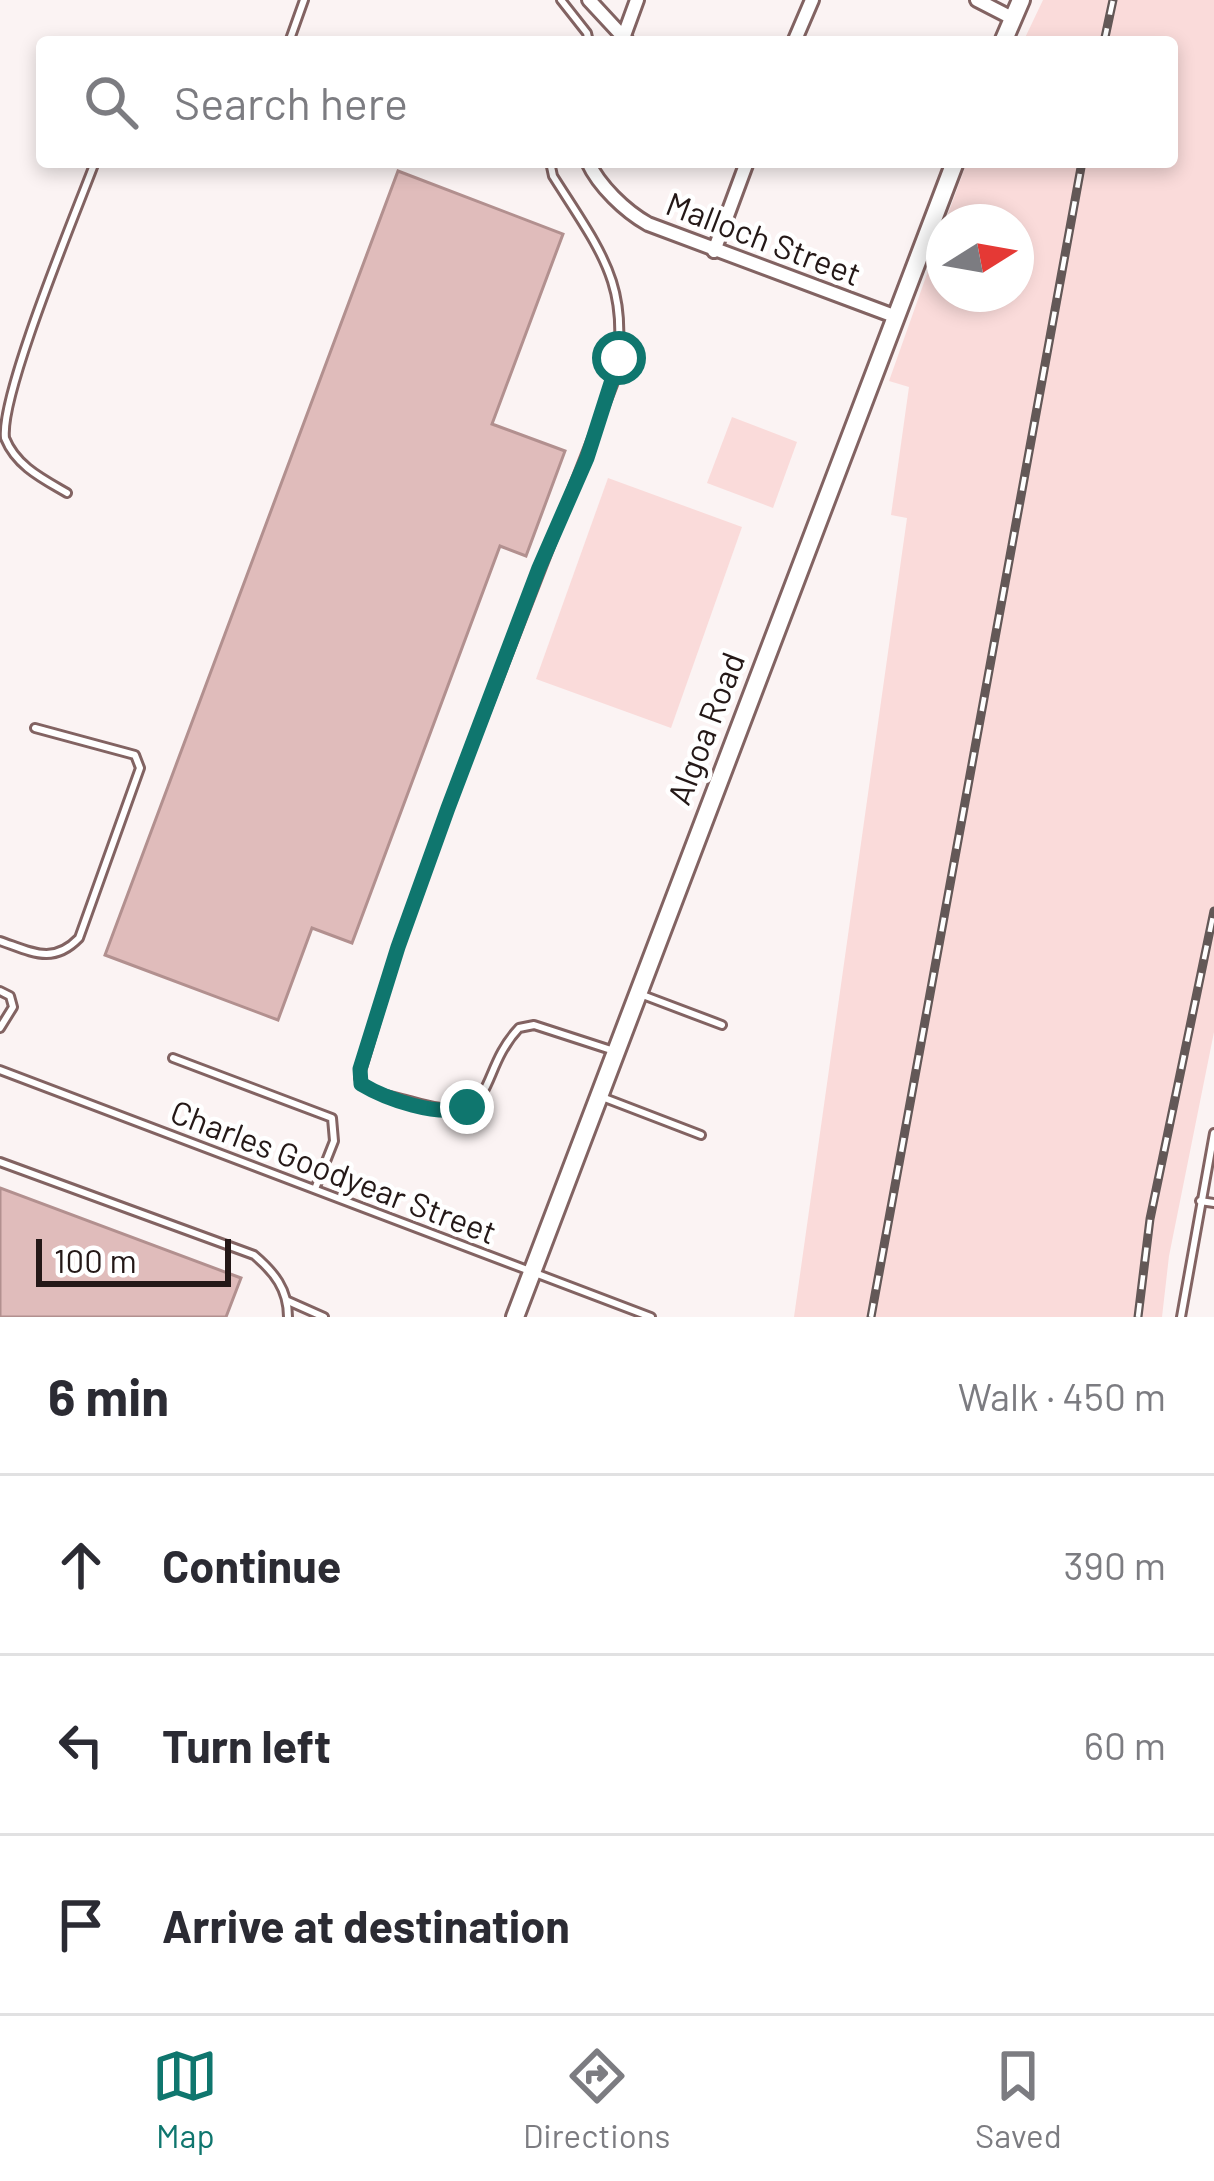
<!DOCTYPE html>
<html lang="en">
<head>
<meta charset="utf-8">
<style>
  :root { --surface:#fff; --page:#f7f7f7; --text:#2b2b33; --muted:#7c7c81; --line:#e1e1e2; --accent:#0f766e }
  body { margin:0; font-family:Barlow,sans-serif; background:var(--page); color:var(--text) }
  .compass { position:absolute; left:926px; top:204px; width:108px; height:108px; border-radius:50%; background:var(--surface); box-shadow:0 6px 18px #0003; rotate:79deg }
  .scale { position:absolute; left:36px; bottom:30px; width:195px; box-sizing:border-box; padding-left:12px; border:6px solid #241817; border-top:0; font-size:33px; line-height:42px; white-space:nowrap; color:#241817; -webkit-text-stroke:9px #fff; paint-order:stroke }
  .stop { position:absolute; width:36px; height:36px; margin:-27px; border:9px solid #0f766e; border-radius:50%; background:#fff }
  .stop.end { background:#0f766e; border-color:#fff; box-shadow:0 3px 12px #0008 }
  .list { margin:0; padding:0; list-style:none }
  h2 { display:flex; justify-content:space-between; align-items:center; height:156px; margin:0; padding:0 48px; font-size:51px }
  h2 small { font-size:39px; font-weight:400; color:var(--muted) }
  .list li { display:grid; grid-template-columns:78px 1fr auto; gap:36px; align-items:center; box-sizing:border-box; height:180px; padding:0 48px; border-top:3px solid var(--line) }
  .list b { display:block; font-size:45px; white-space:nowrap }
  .list em { font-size:39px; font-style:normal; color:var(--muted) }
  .icon { flex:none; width:66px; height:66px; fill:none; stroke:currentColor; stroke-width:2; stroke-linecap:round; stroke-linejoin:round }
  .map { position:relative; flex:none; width:1214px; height:1317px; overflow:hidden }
  .search { position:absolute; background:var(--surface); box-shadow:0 6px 18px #0003; left:36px; right:36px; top:36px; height:132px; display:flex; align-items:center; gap:30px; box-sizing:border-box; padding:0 42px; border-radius:12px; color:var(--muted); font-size:45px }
  .sheet { height:696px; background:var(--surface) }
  nav { display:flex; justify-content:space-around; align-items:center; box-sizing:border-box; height:168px; border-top:3px solid var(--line); background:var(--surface); font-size:33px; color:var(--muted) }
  nav a { display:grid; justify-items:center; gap:6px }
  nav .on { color:var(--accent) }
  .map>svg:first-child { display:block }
  .green { fill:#fadbda }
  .building { fill:#e0bcbb; stroke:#b2908f; stroke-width:3 }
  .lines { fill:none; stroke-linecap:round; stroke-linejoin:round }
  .lane-casing { stroke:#826362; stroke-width:12 }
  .street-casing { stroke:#826362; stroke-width:18 }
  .secondary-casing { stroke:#826362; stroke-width:22 }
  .lane { stroke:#fff; stroke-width:6 }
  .street { stroke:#fff; stroke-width:12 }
  .secondary { stroke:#fff; stroke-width:16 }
  .rail-casing { stroke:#635857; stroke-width:9 }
  .rail { stroke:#fff; stroke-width:4.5; stroke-dasharray:14; stroke-linecap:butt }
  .route { stroke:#0f766e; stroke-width:15 }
  .labels { text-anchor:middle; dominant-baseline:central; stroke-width:9; stroke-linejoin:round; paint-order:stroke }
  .street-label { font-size:33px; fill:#241817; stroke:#fff }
</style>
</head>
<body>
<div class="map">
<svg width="1214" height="1317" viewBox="0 0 1214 1317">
  <rect width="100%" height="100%" fill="#fbf3f3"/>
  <g class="green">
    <path d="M1043,0H1214V1032L1169,1256L1162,1317H794L907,518L891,515L909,387L889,381L944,226V294H1016V222H945L967,162H1172V42H1023Z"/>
    <path d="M732,417L797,442L773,508L707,483Z"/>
    <path d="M608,478L742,527L671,728L536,679Z"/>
  </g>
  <g class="building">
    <path d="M398,171L563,234L492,424L565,451L526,556L500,546L352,943L312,928L278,1020L105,955Z"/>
    <path d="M0,1188L241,1278L226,1317H0Z"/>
  </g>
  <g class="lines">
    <g class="lane-casing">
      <g id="lane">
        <path d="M561,0L587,33L589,42"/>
        <path d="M289,42L304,0"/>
        <path d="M550,162L553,176C601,252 633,287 614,382L448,808L398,947L359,1078C369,1094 393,1096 410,1101C503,1129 474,1076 519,1028L534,1025L611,1050"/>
        <path d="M67,493C43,479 16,466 5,438C0,394 76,213 95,162"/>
        <path d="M0,941C32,952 53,965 79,938L140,768L135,755L35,728"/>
        <path d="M0,991L10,996L13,1007L0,1028"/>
        <path d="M640,994L722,1025"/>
        <path d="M173,1058L332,1118L334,1141L315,1189"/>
        <path d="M0,1070L651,1317"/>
        <path d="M602,1097L701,1135"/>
        <path d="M0,1162L254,1255C274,1272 288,1289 288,1317"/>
        <path d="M1200,1201L1214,1203"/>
        <path d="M288,1301L324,1317"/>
        <path d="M1181,1317L1214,1133"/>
      </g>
    </g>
    <g class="street-casing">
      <g id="street">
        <path d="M589,0L628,42"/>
        <path d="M977,0L1012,18"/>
        <path d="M622,41L637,0"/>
        <path d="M794,42L812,0"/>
        <path d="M588,162C599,186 625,211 648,224L894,316"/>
        <path d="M714,251L747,162"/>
      </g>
    </g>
    <g class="secondary-casing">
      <g id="secondary">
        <path d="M1003,42L1021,0"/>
        <path d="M515,1317L955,162"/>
      </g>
    </g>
    <use href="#lane" class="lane"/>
    <use href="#street" class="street"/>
    <use href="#secondary" class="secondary"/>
    <g class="rail-casing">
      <g id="rail">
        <path d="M1104,42L1113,0"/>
        <path d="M871,1317L1082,162"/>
        <path d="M1138,1317L1150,1219L1214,911"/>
      </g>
    </g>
    <use href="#rail" class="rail"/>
  </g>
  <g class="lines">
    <path class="route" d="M467,1107C439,1118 386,1099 361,1084L360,1069L398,947L448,808L539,568L587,458L619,358"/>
  </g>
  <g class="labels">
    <g class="street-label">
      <text transform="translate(764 238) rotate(21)">Malloch Street</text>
      <text transform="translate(705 728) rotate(-69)">Algoa Road</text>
      <text transform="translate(334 1171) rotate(21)">Charles Goodyear Street</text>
    </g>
  </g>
</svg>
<svg class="compass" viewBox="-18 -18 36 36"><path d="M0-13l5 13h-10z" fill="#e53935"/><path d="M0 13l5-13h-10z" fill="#7c7c81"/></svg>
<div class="scale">100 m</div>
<div class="stop" style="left:619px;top:358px"></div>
<div class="stop end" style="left:467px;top:1107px"></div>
<div class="search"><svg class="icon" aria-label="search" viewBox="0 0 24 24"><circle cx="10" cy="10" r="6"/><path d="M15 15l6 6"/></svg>Search here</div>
</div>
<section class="sheet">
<h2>6 min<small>Walk · 450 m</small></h2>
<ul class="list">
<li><svg class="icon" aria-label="ahead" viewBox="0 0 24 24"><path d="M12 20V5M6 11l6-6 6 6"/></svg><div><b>Continue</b></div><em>390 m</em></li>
<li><svg class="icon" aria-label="left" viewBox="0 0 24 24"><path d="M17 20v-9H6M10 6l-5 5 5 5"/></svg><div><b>Turn left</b></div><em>60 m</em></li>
<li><svg class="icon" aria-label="arrive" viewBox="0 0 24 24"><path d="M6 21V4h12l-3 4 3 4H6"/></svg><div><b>Arrive at destination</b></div></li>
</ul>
</section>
<nav>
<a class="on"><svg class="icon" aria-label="map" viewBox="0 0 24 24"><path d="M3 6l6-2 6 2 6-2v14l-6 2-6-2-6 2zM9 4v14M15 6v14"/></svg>Map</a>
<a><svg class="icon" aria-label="directions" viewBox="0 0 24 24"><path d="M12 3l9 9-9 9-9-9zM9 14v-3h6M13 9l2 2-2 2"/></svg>Directions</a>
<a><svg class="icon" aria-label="saved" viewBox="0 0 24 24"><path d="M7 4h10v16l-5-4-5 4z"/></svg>Saved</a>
</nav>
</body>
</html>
